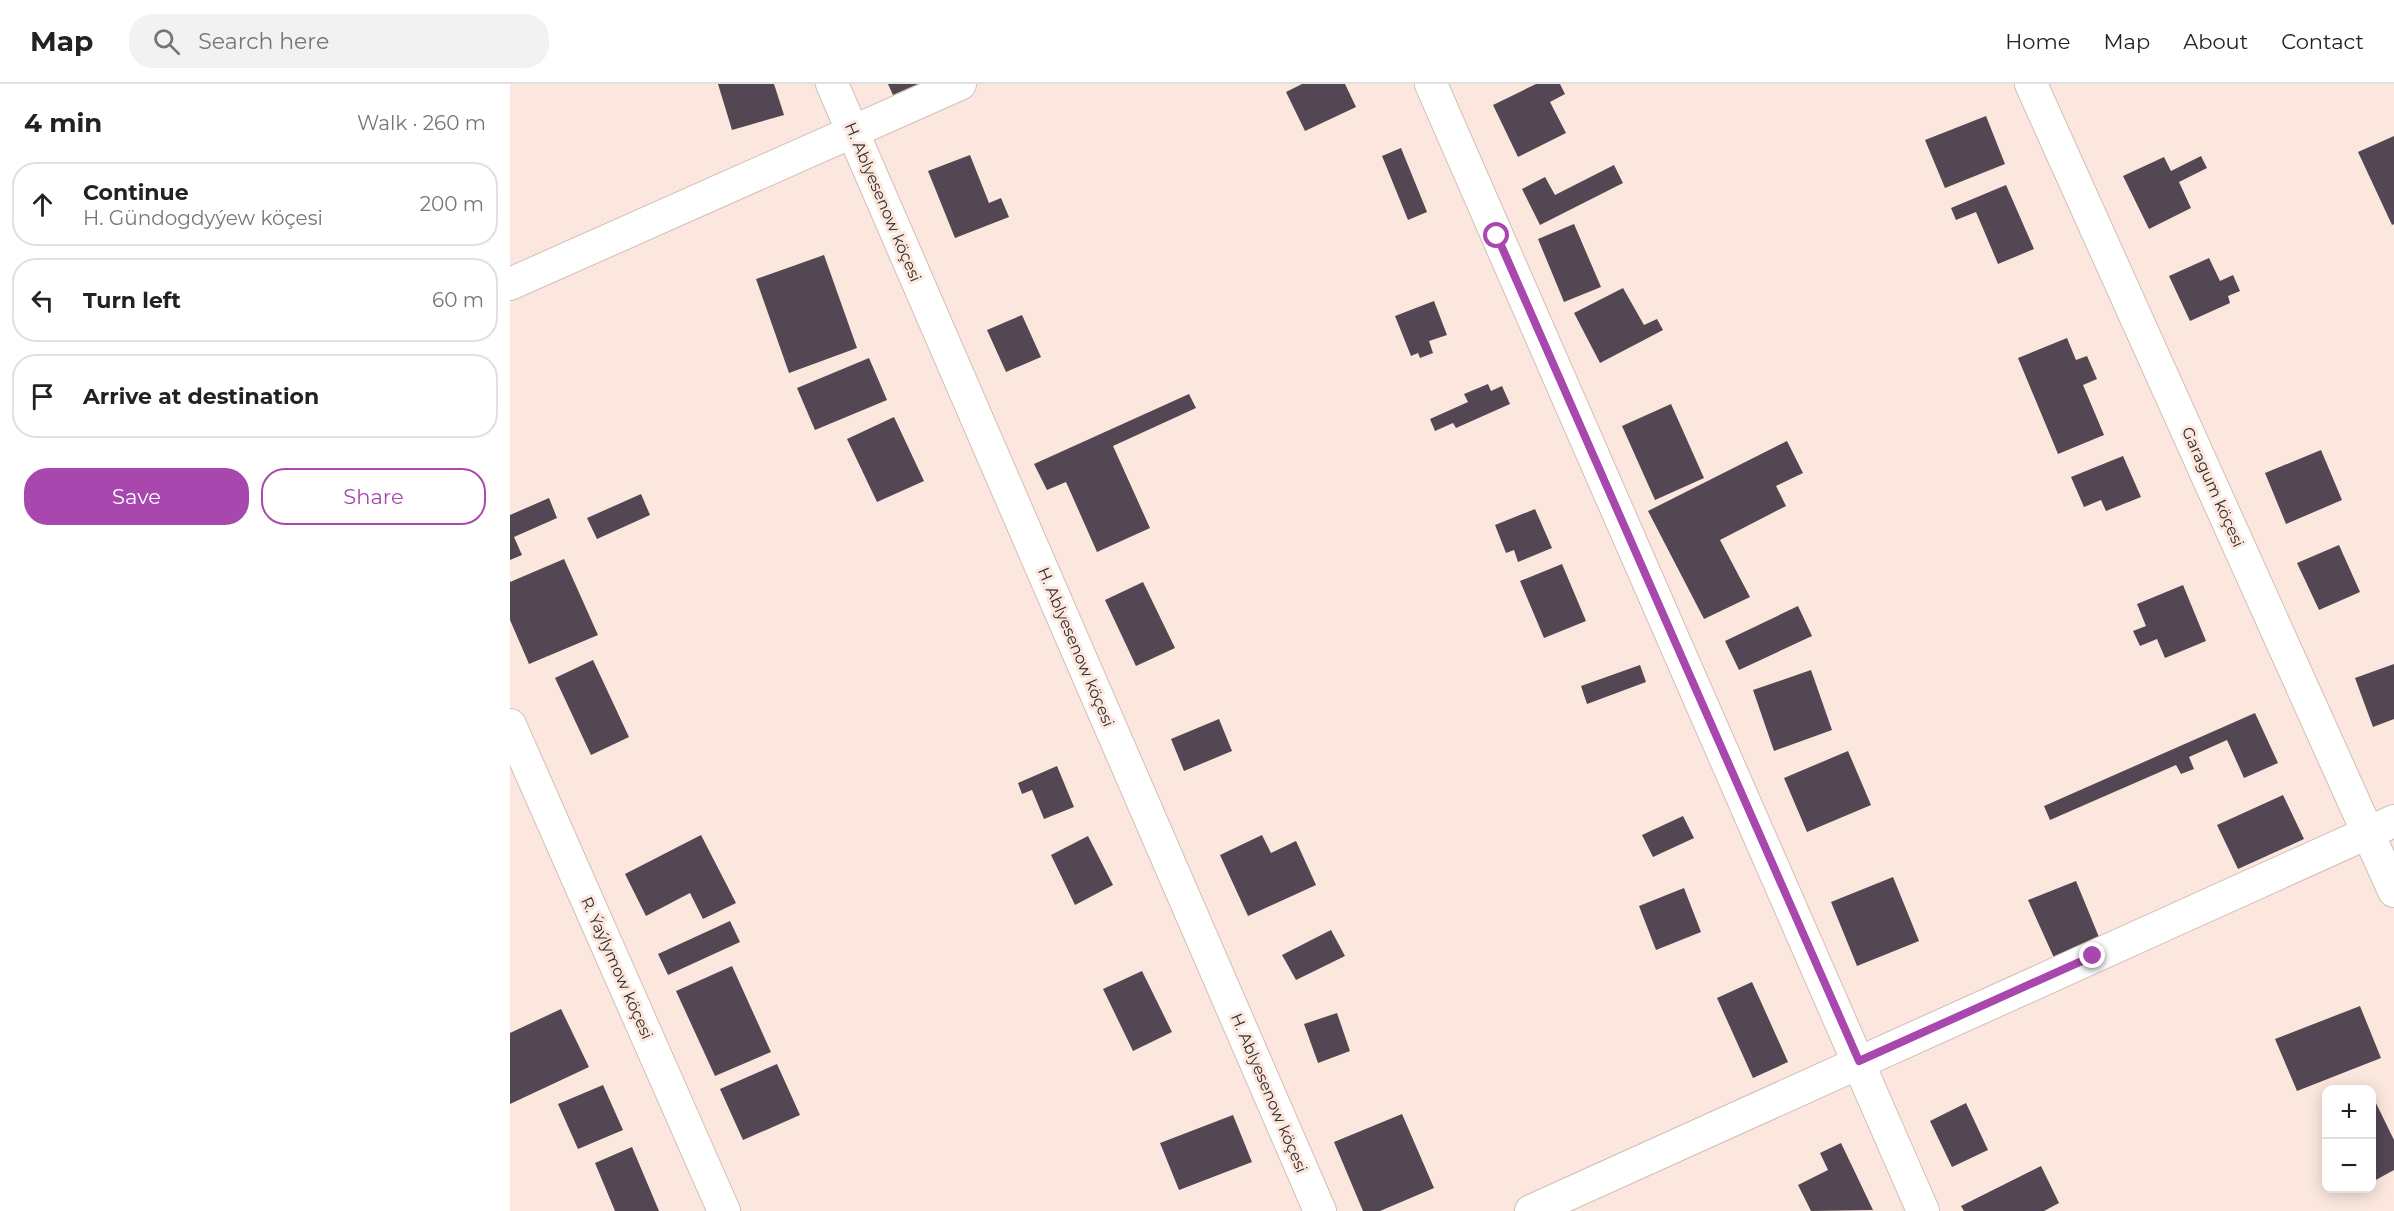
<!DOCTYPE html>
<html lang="en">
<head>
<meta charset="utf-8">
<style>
  :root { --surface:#fff; --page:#f2f2f2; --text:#222; --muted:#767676; --line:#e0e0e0; --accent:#a847ae }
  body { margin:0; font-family:Montserrat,sans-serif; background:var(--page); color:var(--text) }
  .controls { position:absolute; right:18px; bottom:18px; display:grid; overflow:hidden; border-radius:12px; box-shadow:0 3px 15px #0003 }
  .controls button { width:54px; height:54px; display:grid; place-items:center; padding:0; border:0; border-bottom:2px solid var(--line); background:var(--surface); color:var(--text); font:30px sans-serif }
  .stop { position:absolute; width:18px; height:18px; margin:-14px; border:4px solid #a847ae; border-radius:50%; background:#fff }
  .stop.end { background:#a847ae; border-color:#fff; box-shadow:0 2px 6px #0008 }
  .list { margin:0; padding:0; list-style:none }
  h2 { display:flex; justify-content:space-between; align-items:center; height:78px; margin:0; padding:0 24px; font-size:26px }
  h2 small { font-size:20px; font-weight:400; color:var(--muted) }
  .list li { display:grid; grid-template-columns:39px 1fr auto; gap:18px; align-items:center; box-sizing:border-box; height:84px; margin:0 12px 12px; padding:0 12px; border:2px solid var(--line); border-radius:24px }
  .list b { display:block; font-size:22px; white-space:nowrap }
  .list p { margin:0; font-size:20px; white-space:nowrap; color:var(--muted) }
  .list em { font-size:20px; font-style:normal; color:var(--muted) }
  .actions { display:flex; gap:12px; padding:18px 24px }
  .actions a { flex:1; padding:14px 0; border:2px solid var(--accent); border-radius:24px; text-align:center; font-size:21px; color:var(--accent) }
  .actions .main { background:var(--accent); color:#fff }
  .icon { flex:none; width:33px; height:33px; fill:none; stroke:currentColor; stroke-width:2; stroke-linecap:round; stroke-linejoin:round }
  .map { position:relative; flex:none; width:1884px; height:1127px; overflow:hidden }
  header { display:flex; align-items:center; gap:36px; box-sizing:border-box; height:84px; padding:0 30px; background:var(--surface); border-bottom:2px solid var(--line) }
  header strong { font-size:28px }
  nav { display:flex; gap:33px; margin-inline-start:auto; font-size:21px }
  .search { width:420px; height:54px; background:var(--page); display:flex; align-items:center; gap:15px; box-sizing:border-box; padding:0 21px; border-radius:24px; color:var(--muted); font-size:22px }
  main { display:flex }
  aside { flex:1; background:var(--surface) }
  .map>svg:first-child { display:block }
  .building { fill:#524753 }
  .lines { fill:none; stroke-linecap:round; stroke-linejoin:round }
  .minor-casing { stroke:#d1beb6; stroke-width:34 }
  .minor { stroke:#fff; stroke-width:32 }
  .route { stroke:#a847ae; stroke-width:8 }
  .labels { text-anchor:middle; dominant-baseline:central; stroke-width:6; stroke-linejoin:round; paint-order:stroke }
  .street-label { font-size:16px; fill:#332c29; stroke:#fbe7de }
</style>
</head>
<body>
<header>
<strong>Map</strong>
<div class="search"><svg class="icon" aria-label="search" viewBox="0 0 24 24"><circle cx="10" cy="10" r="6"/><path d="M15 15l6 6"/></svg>Search here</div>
<nav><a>Home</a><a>Map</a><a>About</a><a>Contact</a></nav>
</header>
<main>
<aside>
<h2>4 min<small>Walk · 260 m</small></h2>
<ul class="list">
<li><svg class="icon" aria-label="ahead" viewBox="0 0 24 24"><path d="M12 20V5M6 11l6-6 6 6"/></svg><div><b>Continue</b><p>H. Gündogdyýew köçesi</p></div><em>200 m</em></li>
<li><svg class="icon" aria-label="left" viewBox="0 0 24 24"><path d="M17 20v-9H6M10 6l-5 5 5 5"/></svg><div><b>Turn left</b></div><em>60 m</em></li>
<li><svg class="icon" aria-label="arrive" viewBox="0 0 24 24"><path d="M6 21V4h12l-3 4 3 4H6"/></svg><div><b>Arrive at destination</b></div></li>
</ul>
<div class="actions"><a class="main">Save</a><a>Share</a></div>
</aside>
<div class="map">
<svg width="1884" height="1127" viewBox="0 0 1884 1127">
  <rect width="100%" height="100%" fill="#fbe7de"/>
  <g class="building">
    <path d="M208,0H264L274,31L222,46Z"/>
    <path d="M378,0H408L383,11Z"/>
    <path d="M792,0H835L846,23L795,47L776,8Z"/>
    <path d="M1026,0H1050L1055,10L1040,18L1056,49L1008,73L983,21Z"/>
    <path d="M1476,32L1495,80L1435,104L1415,56Z"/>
    <path d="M1884,52V140L1882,141L1848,68Z"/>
    <path d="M891,64L917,128L898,136L872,72Z"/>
    <path d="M460,71L479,119L491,114L499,133L445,154L418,87Z"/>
    <path d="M1691,72L1697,84L1669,98L1681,124L1639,145L1613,92L1654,73L1661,87Z"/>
    <path d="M1104,81L1113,99L1030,141L1012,105L1035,93L1045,111Z"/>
    <path d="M1496,101L1524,165L1488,180L1466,128L1446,136L1441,124Z"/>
    <path d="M1064,140L1091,203L1054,218L1028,155Z"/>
    <path d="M314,171L347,264L279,289L246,195Z"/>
    <path d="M1699,174L1710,197L1723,191L1730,207L1718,212L1720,219L1680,237L1659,192Z"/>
    <path d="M1113,204L1134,241L1147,235L1153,246L1090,279L1064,229Z"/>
    <path d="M924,217L937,251L919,257L923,269L910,274L908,269L901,272L885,232Z"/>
    <path d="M512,231L531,273L496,288L477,246Z"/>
    <path d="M1557,254L1566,276L1577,272L1587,295L1573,301L1594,351L1548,370L1508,274Z"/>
    <path d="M359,274L377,316L305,346L287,304Z"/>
    <path d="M978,300L981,307L992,302L1000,320L946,344L943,339L925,347L920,335L958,318L954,310Z"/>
    <path d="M679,310L686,324L603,362L640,444L587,468L556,398L537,406L524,380Z"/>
    <path d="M1161,320L1194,394L1145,416L1112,342Z"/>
    <path d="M384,333L414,397L367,418L337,355Z"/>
    <path d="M1277,357L1293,389L1266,402L1276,422L1210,456L1240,513L1194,535L1138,427Z"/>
    <path d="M1811,366L1832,416L1776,440L1755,389Z"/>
    <path d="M1613,372L1631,413L1596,427L1591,416L1574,423L1561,393Z"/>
    <path d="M131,410L140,431L87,455L77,434Z"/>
    <path d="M39,414L47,434L4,453L12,471L0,476V431Z"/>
    <path d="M1025,425L1042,464L1008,478L1004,466L996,469L985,441Z"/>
    <path d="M1829,461L1850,508L1809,526L1787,479Z"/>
    <path d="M54,475L88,551L19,580L0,536V498Z"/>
    <path d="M1052,480L1076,537L1034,554L1010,497Z"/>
    <path d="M633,498L665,564L626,582L595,516Z"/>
    <path d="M1673,501L1696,557L1655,574L1647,555L1630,562L1623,547L1636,542L1627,520Z"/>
    <path d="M1288,522L1302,552L1229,586L1215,557Z"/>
    <path d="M83,576L119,653L81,671L45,594Z"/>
    <path d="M1884,580V635L1863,643L1845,594Z"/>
    <path d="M1130,581L1136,598L1077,620L1071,602Z"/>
    <path d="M1301,586L1322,646L1264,667L1243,606Z"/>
    <path d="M1745,629L1768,679L1734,694L1717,656L1679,673L1684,685L1671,690L1666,681L1540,736L1534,722Z"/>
    <path d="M709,635L722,667L674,687L661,655Z"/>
    <path d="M1338,667L1361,721L1297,748L1274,694Z"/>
    <path d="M547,682L564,723L534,735L522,706L512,710L508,699Z"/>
    <path d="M1773,711L1794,755L1728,785L1707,741Z"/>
    <path d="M1173,732L1184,754L1143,773L1132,751Z"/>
    <path d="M191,751L226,819L193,835L180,809L136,832L115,790Z"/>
    <path d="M752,751L761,769L786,757L806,801L738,832L710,771Z"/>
    <path d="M578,752L603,801L565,821L541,771Z"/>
    <path d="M1383,793L1409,857L1347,882L1321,818Z"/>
    <path d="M1566,797L1591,858L1545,876L1518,816Z"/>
    <path d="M1174,804L1191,848L1146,866L1129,822Z"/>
    <path d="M220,837L230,858L158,891L148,870Z"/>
    <path d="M821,846L835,872L786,896L772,871Z"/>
    <path d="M222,882L261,968L205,992L166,907Z"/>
    <path d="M632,887L662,948L623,967L593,905Z"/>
    <path d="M1242,898L1278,978L1243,994L1207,914Z"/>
    <path d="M1850,922L1871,974L1787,1007L1765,955Z"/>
    <path d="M51,925L79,983L0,1020V949Z"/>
    <path d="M827,929L840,967L808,979L794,940Z"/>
    <path d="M267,980L290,1031L233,1056L210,1005Z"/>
    <path d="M93,1001L113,1046L68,1065L48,1020Z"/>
    <path d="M1862,1011L1884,1056V1086L1862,1098Z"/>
    <path d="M1456,1019L1478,1066L1442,1083L1420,1037Z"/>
    <path d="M892,1030L924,1104L870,1127H853L824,1058Z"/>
    <path d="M723,1031L742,1078L669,1106L650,1059Z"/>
    <path d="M1331,1059L1363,1126L1301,1127L1288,1101L1318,1086L1310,1069Z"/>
    <path d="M122,1063L149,1127H105L85,1079Z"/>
    <path d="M1531,1082L1549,1119L1534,1127H1454L1451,1122Z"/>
  </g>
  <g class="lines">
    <g class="minor-casing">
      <g id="minor">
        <path d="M322,0L810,1127"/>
        <path d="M921,0L1413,1127"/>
        <path d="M1521,0L1884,807"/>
        <path d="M0,200L450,0"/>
        <path d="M0,641L214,1127"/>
        <path d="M1021,1127L1884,737"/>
      </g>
    </g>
    <use href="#minor" class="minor"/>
  </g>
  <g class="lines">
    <path class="route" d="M987,152L1349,977L1583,872"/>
  </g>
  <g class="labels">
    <g class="street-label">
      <text transform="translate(373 118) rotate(67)">H. Ablyesenow köçesi</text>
      <text transform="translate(1703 403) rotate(66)">Garagum köçesi</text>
      <text transform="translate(566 563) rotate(67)">H. Ablyesenow köçesi</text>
      <text transform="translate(107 884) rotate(66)">R. Ýaýlymow köçesi</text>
      <text transform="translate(759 1009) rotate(67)">H. Ablyesenow köçesi</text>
    </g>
  </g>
</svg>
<div class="controls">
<button>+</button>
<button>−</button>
</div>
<div class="stop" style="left:987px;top:152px"></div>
<div class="stop end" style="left:1583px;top:872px"></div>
</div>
</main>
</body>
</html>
